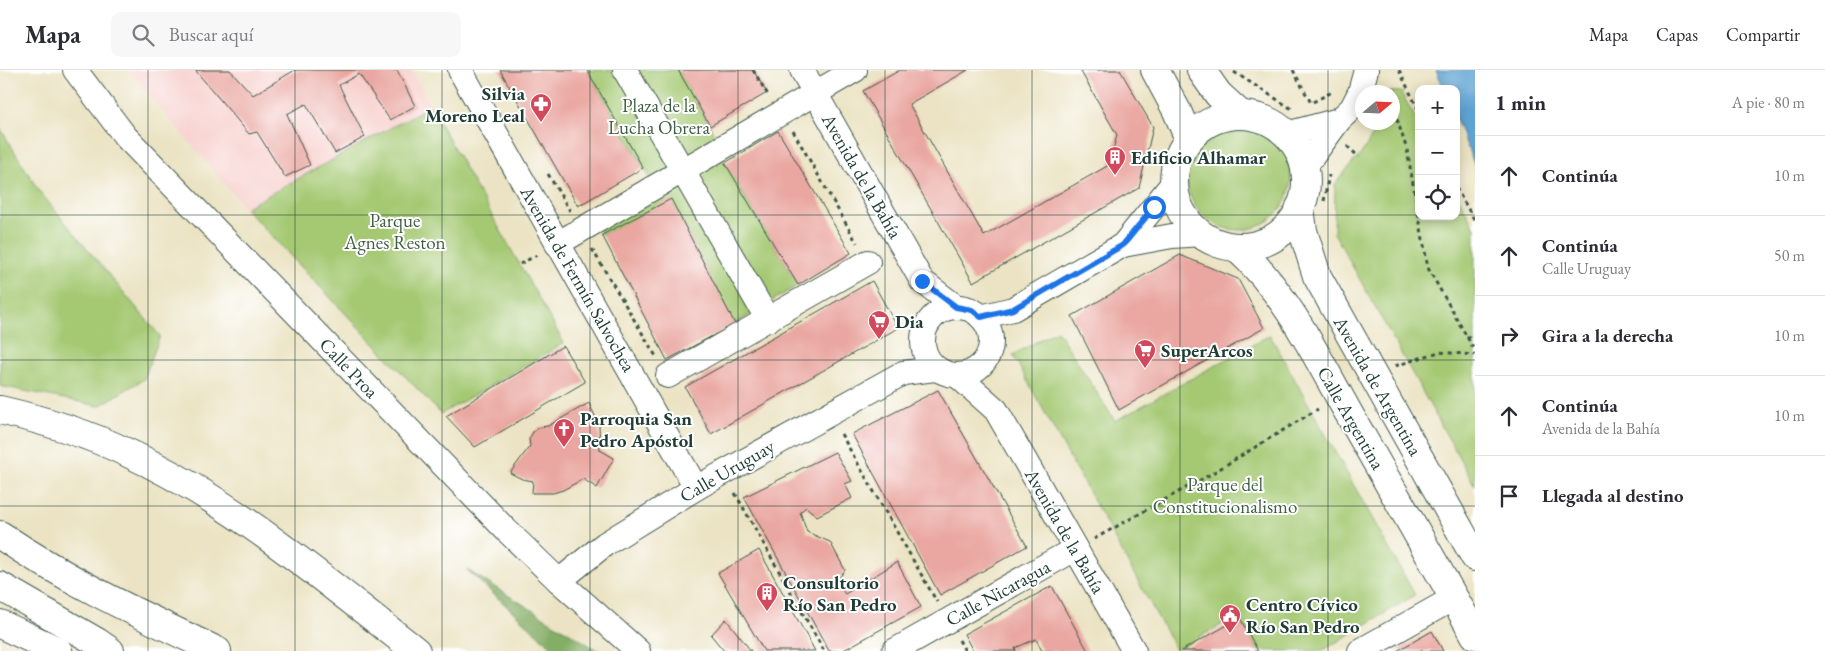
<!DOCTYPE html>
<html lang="es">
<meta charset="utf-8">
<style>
:root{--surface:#fff;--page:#f7f7f7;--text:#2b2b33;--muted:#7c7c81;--line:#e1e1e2}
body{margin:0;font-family:"EB Garamond",serif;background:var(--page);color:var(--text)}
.controls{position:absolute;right:15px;top:15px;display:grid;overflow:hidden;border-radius:10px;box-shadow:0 2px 12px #0003}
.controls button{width:45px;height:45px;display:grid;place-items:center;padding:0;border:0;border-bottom:1px solid var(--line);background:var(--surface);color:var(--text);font:25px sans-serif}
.compass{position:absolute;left:1355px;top:15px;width:45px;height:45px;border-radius:50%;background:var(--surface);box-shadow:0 2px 12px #0003;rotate:71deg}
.stop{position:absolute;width:15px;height:15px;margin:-11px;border:4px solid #1a73e8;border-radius:50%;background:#fff}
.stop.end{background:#1a73e8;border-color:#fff;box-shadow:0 1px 5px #0008}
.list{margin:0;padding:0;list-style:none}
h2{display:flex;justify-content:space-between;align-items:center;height:65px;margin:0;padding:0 20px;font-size:21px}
h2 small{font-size:16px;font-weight:400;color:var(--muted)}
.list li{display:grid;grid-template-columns:32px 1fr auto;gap:15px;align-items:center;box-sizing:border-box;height:80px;padding:0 20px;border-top:1px solid var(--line)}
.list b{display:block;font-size:19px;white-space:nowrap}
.list p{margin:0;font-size:16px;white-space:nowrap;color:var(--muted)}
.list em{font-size:16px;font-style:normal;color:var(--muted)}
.icon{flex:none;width:28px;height:28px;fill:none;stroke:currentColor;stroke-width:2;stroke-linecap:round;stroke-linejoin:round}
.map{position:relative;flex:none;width:1475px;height:581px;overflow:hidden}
header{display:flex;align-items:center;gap:30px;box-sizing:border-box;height:70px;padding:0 25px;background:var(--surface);border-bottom:1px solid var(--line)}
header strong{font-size:24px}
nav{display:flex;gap:28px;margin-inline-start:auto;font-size:18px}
.search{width:350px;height:45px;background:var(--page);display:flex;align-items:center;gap:12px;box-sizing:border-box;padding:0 18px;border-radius:10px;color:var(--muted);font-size:19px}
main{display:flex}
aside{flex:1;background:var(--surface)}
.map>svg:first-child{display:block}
.built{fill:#f7d0cd}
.green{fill:#a5c973;stroke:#628354}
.forest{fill:#84ad65;stroke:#52754c}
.water{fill:#5fa3d4;stroke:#3f7084}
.building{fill:#eaa7a1}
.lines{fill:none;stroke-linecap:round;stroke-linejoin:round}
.street-casing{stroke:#3e5649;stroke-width:26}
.secondary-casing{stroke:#3e5649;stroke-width:30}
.highway-casing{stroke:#3e5649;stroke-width:30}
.path{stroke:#3e5649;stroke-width:3;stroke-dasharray:4 4;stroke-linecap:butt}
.street{stroke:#fff;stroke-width:24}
.secondary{stroke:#fff;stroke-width:28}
.highway{stroke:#fff;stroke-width:28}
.route{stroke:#1a73e8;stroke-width:6}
.grid{fill:none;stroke:#1f3d34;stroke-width:1;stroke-opacity:0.55}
.labels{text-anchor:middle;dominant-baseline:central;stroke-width:4;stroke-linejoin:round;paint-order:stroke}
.poi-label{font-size:19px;font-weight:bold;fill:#1f3d34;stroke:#fff;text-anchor:start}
.park-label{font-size:19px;fill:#406044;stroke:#fff}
.street-label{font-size:19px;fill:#1f3d34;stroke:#fff}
</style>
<header>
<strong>Mapa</strong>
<div class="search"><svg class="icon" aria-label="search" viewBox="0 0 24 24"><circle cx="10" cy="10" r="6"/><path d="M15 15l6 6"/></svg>Buscar aquí</div>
<nav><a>Mapa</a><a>Capas</a><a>Compartir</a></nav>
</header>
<main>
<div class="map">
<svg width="1475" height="581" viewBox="0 0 1475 581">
<rect width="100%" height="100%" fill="#fff"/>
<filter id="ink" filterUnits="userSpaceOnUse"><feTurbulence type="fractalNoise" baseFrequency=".02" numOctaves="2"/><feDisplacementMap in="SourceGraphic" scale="10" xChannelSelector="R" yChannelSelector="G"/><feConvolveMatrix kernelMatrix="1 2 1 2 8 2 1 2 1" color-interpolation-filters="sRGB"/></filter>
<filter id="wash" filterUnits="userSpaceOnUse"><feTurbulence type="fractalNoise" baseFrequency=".0096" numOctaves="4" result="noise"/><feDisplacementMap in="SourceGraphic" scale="20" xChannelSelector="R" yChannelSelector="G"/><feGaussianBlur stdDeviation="1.12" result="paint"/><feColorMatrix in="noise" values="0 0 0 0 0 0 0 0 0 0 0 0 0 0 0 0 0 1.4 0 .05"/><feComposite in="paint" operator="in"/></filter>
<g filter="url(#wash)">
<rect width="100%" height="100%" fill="#ebe3c3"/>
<path class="built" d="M128,0H411L430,36L245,138Z"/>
<g class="green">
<path d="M587,0H678L710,56L725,93L798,215L735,254L671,130L602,165L592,142L650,108Z"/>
<path d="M1379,21L1401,22L1419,55V146H1456V123L1475,158V416L1334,163L1335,114L1354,91L1359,87L1381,53L1392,52V22H1380Z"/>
<path d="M430,36L564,273L441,344L245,138Z"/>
<circle cx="1239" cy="108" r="52"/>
<path d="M0,58L39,121L160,266L144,309L99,336L0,316Z"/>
<path d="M1057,260L1115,351L1270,265L1415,525L1322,581H1258L1240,548L1242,547L1241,544L1176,580L1013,285Z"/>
</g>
<path class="forest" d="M467,500L599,581H556Z"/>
<path class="water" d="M1436,0H1475V96L1456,49V19H1444Z"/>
<g id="blocks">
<g class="building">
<path d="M195,0H230L253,25L295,0H397L415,36L390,50L359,4L339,15L365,67L335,83L306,34L287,44L310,95L285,107L257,62L249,64Z"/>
<path d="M500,0H587L643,98L578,136Z"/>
<path d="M678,0H753L767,23L710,56Z"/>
<path d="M900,0H968L909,34L984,166L1109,95L1117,65L1080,0H1120L1153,57L1139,118L973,212L863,21Z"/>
<path d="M778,61L851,183L798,215L725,93Z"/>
<path d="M671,129L735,254L667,290L602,165Z"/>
<path d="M1180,185L1238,209L1264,258L1119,340L1072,246Z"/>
<path d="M872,211L898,258L711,364L685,317Z"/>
<path d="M563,276L585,312L475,377L446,346Z"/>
<path d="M938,320L1027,476L940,525L852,364Z"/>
<path d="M589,333L599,355L600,380L614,388L597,418L583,409L563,420L553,423H532L533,411L522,409L510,403L530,376L529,369L533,362L540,357L548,356Z"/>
<path d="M835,382L852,411L845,414L852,428L817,446L806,437L800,442L807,462L830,472L845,500L836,512L845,524L897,492L921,537L842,581H829L744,427Z"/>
<path d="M759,480L815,581H764L718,503Z"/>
<path d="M1052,516L1088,581H1042L1036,569L1015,578L1016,581H973L964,564Z"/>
<path d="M1240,548L1258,581H1181Z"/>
<path d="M726,549L751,581H724L711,565Z"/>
<path d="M1432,561L1443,581H1397Z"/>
</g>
</g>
</g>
<g filter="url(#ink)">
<use href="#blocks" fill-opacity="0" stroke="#3e5649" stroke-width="1"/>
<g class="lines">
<g class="street-casing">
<g id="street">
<path d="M75,0L125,66L506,460L559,511L638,581"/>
<path d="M460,0L696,418"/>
<path d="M625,0L768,250"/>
<path d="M802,0L922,211L956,237"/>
<path d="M1286,64L1339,50"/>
<path d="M1304,98L1339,50L1352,38L1360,22L1366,0"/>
<path d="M557,174L855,0"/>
<path d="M1123,175L1174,112"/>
<circle cx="957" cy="271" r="34"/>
<path d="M981,247L1013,239L1123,175L1172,166L1202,164"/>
<path d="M668,306L868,192"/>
<path d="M958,306L996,340L1134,581"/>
<path d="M559,511L605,474L696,418L903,303L935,299"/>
<path d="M894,581L1075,479"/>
<path d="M1360,581L1454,528"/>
</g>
</g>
<g class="secondary-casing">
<g id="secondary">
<path d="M1155,0L1177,41L1189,69"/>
<path d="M1201,0L1218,24L1241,45"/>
<circle cx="1240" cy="111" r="66"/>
<path d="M1300,137L1303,161L1317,206L1475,487"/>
<path d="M1236,177C1285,221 1316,285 1348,342C1390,416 1433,491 1475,565"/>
</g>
</g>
<g class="highway-casing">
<g id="highway">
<path d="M0,340C43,350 86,363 126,382C233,431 324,510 416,581"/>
<path d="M0,465C68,511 143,546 217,581"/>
<path d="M0,516L97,572L110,581"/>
<path d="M0,554L58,581"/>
</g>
</g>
<g class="path">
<path d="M753,0L768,25"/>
<path d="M1293,0L1311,33"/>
<path d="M1399,0L1419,41"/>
<path d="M1234,2L1292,39"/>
<path d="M1313,32L1334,21"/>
<path d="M1392,34L1407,80L1428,198L1475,281"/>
<path d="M793,61L857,173"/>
<path d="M1347,76L1359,87"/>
<path d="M548,104L570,141"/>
<path d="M1456,118L1475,151"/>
<path d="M1324,131L1329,105"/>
<path d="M592,179L657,288"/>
<path d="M520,194L537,185"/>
<path d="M1467,268L1475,264"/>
<path d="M1395,296L1439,282L1475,285"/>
<path d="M841,364L937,532"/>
<path d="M735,423L824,581"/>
<path d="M1094,469L1211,404L1318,339"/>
<path d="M959,570L965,581"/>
</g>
<use href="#street" class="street"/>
<use href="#secondary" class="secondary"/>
<use href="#highway" class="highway"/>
</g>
</g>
<g class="lines" filter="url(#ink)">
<path class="route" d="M922,211L956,237L972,240L981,247L1013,239L1123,175L1154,137"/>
</g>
<path class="grid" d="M148,0V581M295,0V581M442,0V581M590,0V581M738,0V581M885,0V581M1032,0V581M1180,0V581M1328,0V581M0,145H1419M1456,145H1475M0,290H1475M0,436H1475"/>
<defs>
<g id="pharmacy-pin" transform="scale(1.125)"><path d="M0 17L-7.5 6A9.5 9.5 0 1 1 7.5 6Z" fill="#d1495b" stroke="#fff"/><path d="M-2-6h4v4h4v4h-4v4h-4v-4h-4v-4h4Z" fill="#fff"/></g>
<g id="building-pin" transform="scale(1.125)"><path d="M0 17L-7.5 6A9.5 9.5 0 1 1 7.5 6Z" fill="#d1495b" stroke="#fff"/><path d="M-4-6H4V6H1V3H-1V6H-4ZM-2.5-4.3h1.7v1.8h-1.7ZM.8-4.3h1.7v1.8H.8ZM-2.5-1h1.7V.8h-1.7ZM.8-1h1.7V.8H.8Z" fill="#fff"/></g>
<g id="supermarket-pin" transform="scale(1.125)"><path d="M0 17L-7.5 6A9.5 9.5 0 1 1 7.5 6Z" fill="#d1495b" stroke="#fff"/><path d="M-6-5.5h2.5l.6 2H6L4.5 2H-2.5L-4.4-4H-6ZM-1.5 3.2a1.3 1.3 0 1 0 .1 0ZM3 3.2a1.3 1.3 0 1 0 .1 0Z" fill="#fff"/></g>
<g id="church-pin" transform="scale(1.125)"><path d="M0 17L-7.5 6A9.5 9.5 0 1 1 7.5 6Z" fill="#d1495b" stroke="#fff"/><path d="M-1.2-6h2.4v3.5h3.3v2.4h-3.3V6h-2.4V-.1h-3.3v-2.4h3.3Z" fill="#fff"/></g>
<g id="civic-pin" transform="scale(1.125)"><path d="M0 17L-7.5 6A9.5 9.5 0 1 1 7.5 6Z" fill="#d1495b" stroke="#fff"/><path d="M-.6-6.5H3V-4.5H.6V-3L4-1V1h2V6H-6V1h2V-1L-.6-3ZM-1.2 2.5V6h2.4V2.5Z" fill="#fff"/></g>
</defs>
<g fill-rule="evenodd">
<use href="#pharmacy-pin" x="541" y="34"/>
<use href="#building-pin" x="1115" y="87"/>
<use href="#supermarket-pin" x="879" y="251"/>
<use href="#supermarket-pin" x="1145" y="280"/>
<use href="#church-pin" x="564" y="359"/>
<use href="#building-pin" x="767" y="523"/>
<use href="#civic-pin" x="1230" y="545"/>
</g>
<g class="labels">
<g class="poi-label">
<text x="525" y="23" text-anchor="end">Silvia<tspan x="525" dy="22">Moreno Leal</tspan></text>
<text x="1131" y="87">Edificio Alhamar</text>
<text x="895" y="251">Dia</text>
<text x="1161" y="280">SuperArcos</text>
<text x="580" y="348">Parroquia San<tspan x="580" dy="22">Pedro Apóstol</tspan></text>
<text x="783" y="512">Consultorio<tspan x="783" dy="22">Río San Pedro</tspan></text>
<text x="1246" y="534">Centro Cívico<tspan x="1246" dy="22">Río San Pedro</tspan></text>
</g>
<g class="park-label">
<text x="659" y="35">Plaza de la<tspan x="659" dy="22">Lucha Obrera</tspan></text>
<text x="395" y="150">Parque<tspan x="395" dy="22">Agnes Reston</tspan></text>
<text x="1225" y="414">Parque del<tspan x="1225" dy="22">Constitucionalismo</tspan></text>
</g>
<g class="street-label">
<text transform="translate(862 106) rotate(60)">Avenida de la Bahía</text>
<text transform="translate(578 209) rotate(60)">Avenida de Fermín Salvochea</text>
<text transform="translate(349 298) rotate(46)">Calle Proa</text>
<text transform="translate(1378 316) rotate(60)">Avenida de Argentina</text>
<text transform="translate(1351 348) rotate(60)">Calle Argentina</text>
<text transform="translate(727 401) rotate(-30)">Calle Uruguay</text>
<text transform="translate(1065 461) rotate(60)">Avenida de la Bahía</text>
<text transform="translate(998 523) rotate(-29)">Calle Nicaragua</text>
</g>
</g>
</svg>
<div class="controls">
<button>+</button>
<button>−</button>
<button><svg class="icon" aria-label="locate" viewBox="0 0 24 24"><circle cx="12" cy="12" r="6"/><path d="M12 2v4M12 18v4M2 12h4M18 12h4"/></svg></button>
</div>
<svg class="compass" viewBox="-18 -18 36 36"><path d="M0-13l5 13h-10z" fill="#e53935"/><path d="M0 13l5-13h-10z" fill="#7c7c81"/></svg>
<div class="stop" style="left:1154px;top:137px"></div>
<div class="stop end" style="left:922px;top:211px"></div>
</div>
<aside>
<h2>1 min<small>A pie · 80 m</small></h2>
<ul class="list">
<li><svg class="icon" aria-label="ahead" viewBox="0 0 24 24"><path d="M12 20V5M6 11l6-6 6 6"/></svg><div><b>Continúa</b></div><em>10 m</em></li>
<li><svg class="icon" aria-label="ahead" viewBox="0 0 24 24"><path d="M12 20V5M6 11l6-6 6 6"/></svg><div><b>Continúa</b><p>Calle Uruguay</p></div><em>50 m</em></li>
<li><svg class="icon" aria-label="right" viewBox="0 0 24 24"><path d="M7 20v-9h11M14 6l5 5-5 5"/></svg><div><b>Gira a la derecha</b></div><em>10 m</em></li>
<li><svg class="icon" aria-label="ahead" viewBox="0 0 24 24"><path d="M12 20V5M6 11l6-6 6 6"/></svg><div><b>Continúa</b><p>Avenida de la Bahía</p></div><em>10 m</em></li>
<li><svg class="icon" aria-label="arrive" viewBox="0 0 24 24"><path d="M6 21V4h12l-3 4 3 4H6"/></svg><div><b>Llegada al destino</b></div></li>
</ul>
</aside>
</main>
